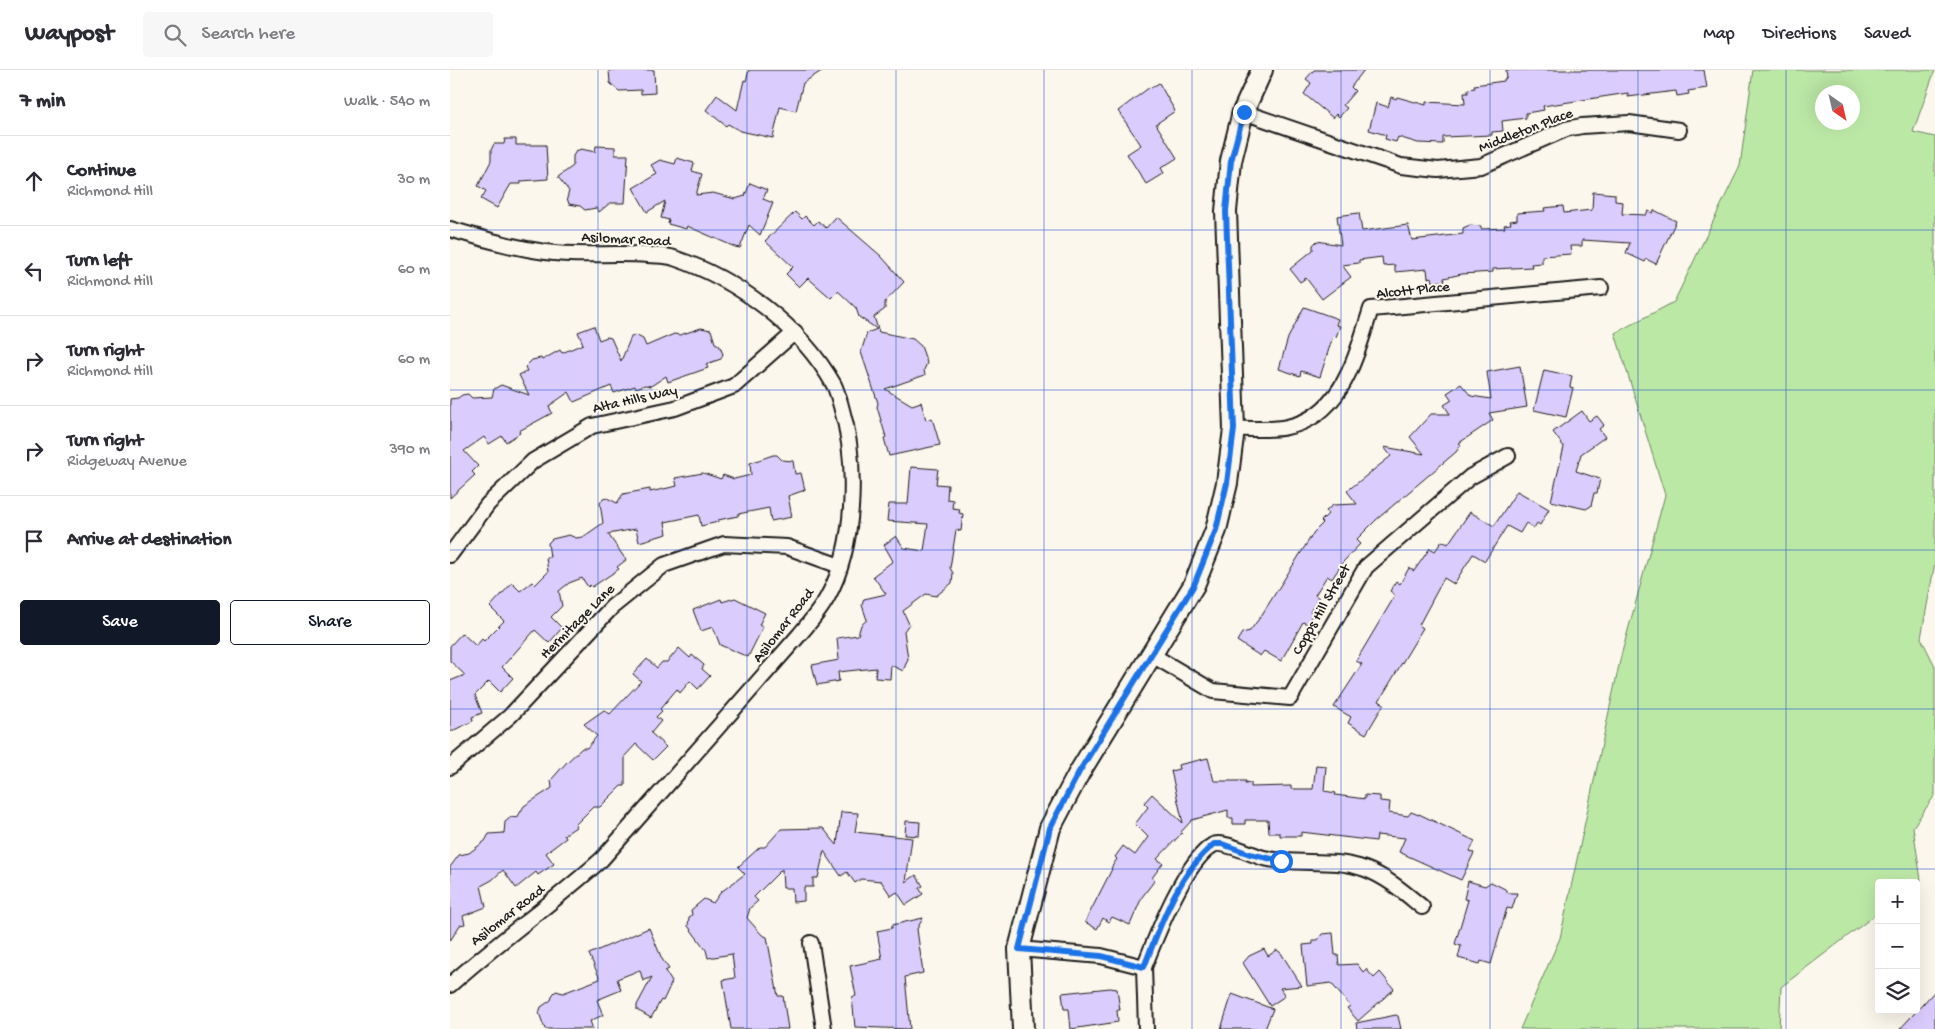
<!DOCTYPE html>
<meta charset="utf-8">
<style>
:root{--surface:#fff;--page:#f7f7f7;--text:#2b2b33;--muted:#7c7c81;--line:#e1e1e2;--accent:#111827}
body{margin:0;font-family:"Gochi Hand",sans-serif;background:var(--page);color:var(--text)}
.controls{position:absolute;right:15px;bottom:15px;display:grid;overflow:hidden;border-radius:5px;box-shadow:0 5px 20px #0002}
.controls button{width:45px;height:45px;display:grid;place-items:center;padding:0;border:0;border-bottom:1px solid var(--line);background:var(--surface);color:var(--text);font:25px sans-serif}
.compass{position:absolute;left:1365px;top:15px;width:45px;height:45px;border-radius:50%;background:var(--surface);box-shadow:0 5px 20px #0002;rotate:146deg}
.stop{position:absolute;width:15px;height:15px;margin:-11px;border:4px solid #1a73e8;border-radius:50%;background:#fff}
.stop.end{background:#1a73e8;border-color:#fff;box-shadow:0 1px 5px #0008}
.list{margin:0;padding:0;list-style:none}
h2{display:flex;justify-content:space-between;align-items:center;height:65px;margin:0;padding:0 20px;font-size:21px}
h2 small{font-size:16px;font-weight:400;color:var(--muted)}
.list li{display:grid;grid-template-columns:32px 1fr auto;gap:15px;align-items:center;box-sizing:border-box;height:90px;padding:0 20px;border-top:1px solid var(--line)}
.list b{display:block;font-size:19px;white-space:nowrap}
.list p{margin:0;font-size:16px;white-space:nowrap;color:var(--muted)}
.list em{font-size:16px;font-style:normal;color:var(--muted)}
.actions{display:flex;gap:10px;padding:15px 20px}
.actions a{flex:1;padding:11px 0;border:1px solid var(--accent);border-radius:5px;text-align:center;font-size:18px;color:var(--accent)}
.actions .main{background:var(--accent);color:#fff}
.icon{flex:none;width:28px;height:28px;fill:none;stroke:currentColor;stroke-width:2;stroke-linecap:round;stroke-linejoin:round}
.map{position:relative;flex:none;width:1485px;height:959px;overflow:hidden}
header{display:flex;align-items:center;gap:30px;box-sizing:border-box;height:70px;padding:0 25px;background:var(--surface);border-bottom:1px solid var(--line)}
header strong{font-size:24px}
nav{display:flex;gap:28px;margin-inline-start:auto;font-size:18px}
.search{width:350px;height:45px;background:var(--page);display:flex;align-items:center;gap:12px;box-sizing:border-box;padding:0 18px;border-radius:5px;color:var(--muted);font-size:19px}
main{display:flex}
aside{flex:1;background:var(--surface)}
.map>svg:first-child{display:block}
.green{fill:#bce8a6;stroke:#6c8261;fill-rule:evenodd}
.building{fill:#dbccfe;stroke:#1c1c1c}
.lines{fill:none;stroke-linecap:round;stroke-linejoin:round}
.street-casing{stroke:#1c1c1c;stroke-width:18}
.secondary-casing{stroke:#1c1c1c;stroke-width:24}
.street{stroke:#fbf7ec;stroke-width:14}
.secondary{stroke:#fbf7ec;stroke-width:20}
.route{stroke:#1a73e8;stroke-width:6}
.grid{fill:none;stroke:#1d4ed8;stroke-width:1;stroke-opacity:0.55}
.labels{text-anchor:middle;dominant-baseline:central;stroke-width:4;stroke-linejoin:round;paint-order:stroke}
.street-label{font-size:15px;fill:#1c1c1c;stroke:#fbf7ec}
</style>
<header>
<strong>Waypost</strong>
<div class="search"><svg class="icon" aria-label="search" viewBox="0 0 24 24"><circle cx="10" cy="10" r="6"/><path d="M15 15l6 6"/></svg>Search here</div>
<nav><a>Map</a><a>Directions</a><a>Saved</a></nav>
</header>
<main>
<aside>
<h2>7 min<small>Walk · 540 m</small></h2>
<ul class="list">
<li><svg class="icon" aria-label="ahead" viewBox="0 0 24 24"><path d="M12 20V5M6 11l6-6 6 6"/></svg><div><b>Continue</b><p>Richmond Hill</p></div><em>30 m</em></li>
<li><svg class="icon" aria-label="left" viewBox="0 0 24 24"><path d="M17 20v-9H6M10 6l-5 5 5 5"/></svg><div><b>Turn left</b><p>Richmond Hill</p></div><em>60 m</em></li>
<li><svg class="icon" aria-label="right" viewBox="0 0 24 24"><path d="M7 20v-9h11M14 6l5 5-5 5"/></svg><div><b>Turn right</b><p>Richmond Hill</p></div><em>60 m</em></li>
<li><svg class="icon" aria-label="right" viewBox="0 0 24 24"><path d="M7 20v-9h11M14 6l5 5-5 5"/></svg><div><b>Turn right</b><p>Ridgeway Avenue</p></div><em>390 m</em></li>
<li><svg class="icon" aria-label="arrive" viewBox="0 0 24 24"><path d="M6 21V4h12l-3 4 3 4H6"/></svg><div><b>Arrive at destination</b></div></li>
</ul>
<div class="actions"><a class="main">Save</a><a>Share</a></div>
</aside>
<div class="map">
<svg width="1485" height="959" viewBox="0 0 1485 959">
<rect width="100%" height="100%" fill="#fbf7ec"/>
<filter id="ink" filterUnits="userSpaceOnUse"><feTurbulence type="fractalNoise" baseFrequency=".02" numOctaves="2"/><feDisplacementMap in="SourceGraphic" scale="10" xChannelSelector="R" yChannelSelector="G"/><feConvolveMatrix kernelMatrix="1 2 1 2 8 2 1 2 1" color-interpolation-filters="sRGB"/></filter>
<g filter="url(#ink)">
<path class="green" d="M1303,0H1485L1463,62L1485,67V492L1471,568L1485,596V725L1463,757L1471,810L1466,814L1429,813V842L1331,917L1329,959H1070L1110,868L1171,586L1215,425L1165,263L1224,232L1290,96ZM1372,22H1402V52H1372Z"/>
<g class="building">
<path d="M159,0H204L205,23L191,24V20L169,21L160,13Z"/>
<path d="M299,0H373L353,13L346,41L330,37L323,68L290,61L278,54L276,56L256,40L267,25L287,40L294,10L296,11Z"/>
<path d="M864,0H914L901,17L905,21L893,35L897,38L889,47L886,44L883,48L854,24L861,13L856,9Z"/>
<path d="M1056,0H1254L1257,18L1238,21L1239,24L1227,26L1226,21L1178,27V23L1093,36L1094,40L1076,43V48L1052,51L1053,61L1042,62V65L993,67V74L968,73L948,67L946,72L935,69L936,65L919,60L926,33L938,37L941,27L946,29L947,27L976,35V32L1015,34L1014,23H1018V19L1025,18L1024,15L1054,11V9L1057,8Z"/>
<path d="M709,13L725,41L706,54L727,88L711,98L714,103L696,114L677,84L691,75L668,41L700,17L701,18Z"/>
<path d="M55,69H66V75H96L98,109L71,111V114H61L47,138L31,129L36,121L28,116L41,91V80L44,74H54Z"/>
<path d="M146,76L165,77V85H178L175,133H160L149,142L146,138L135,140L130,136L119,134L117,128L119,121L108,107L123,96V86L126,81L131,79L145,82Z"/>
<path d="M227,88L244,93L242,101L252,104L246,125L263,123L285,129L295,126L300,113L317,120L313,129L323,133L310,165L299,155L290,178L285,177L237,156L236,159L218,154L219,150L211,148L215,131L197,142L183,118L207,104L201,95L210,90L225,94Z"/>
<path d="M1143,122L1165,124V131L1173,132L1172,144L1196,145L1198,141L1203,143L1204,140L1226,151L1206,194L1196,189L1195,192L1176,183L1180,173L1132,170V176H1120L1121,184L1092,186V193L1081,194L1082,197L1043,199V202L1012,204L994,208L995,211L983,212L982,207L978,208L977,199L945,202V195L933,196L932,187L909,190V193L892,195L901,207L872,229L856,208L850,212L840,199L863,180V175L867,171L891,175L887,146L909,143L912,161L958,155L962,170L1013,164V158L1020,155L1031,156V159L1055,158L1054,155L1061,154L1060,151L1067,150V143L1095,141L1094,138L1113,136L1114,143L1142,140Z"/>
<path d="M345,142L352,149L355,146L364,155L368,151L376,158L386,147L431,186L454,212L435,232V239L424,247L429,262L463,269L471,276L477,293L474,300L475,305L435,319L462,335L471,332L476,350L482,348L490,375L439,386L434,368L436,367L427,337L428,333L411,282L417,263L427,259L409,247L406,238L388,221L381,228L358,208L349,217L336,204L343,197L315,171Z"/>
<path d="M854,237L888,249L886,255L890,256L886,267L883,266L870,307L851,301L850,306L829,299L838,268Z"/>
<path d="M144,256L149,270L157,267L161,268L171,291L181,267L185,265L193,269L196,276L224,264L230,265L251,258L261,260L265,273L269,275L273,284L271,289L256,294L258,298L218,312L216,306L201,316L195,315L186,318L185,316L164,323L161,316L124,332L119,322L99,336L102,343L69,361L70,363L56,372L52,366L39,374L34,367L14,381L28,396L22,402L25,405L0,428V329L8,328L12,325L18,324L22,328L42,327L44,319L51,315L79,325L69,305L77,301L75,297L82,290L91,288L92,290L110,280L112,283L133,274L128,262Z"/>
<path d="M1070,296L1077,337L1039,343L1043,350L1009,373L1011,375L1006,382L926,450L906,470L910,474L893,492L882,509L877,506L865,525L869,528L860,542L863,544L857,554L853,552L831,591L814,581L810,586L787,571L792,563L800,561L811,546L864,462L873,453L871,451L878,444L876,441L883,435L907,434L897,421L941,386L934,377L974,384L960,367L981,344H1000L994,335L1002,330L997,323L1011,314L1021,326L1041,329L1037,302Z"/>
<path d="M1094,300L1122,306L1120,317L1123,318L1116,347L1084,340Z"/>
<path d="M1132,341L1139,351L1147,346L1154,355L1149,359L1155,367L1131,384L1126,401L1150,409L1147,423H1144L1141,436L1136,439L1101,431L1114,377L1103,362Z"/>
<path d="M323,385H327L332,390L343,391L345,404L351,403L355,420L338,426L342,447L321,451L319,438L288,444V446L268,450V452L251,456L249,445L215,452L217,464L189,472L186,459L158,464L176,490L167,497L169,499L142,517L140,515L138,517L132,508L119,513L109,521L112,536L101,547L112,558L99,573L85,560L52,597L63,608L50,622L39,611L25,625L32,643L22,647L23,651L0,662V611L15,605L0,591V576L12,563L26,576L32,569L34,571L54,551L40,537L62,513L70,521L82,512L85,515L98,502L96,487H100L98,473L102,469L119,465L126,468L133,467L153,453L150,433L153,429L157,428L167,433L173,424L200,419V422L227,416L225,408L253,403L271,409L273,405L284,409L301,405L300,393Z"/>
<path d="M461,397L488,399L486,414L498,415L497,429L503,430L502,438L510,439L509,443L513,444L511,461L506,460L500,498L503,503L502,513L486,526L476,524L453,541L459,554L454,561L458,589L453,601L441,595L440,609L425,608L426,598L388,602L389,611L367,615L362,595L389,590L387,568L408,565L411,555L417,550L412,535L414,529L436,524L423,506L443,491L434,475L446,466L454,478L474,481L478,454L437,451L439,434H458Z"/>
<path d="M1067,421L1099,439L1090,455L1087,453L1084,458L1076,453L1070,463L1057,456L1035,491L1023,484L1004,514L994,508L969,555L973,558L929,631L934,634L916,664L898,653L901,647L884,637L912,594L906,591L943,529L944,524L940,521L946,511L950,514L959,498L964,501L980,478L985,481L992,471L998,474L1020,442L1044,456Z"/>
<path d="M285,528L315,543L309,555L313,557L298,587L270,575L263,557L251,561L243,540L271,529L272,532Z"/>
<path d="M229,578L240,588L242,585L254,595L252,599L260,606L248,619L240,611L230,623L227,619L210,639L212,641L206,647L211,651L201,663L216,677L203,690L186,674L175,686V716H171L150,737H143L125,755L126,757L114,765L116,768L96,783L104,794L88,805L86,802L66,818L53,800L42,810L31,816L36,837L13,846L15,854L10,855L0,871V797L9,785L19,783L35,771L39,764L54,763L55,752L61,747L67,748L74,736L102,718L101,710L116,693L132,678H137L147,666L134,654L154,640L160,644L191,611L183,604L197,589L207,598L212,592H217Z"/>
<path d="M758,688L764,711H796L795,714L801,713V717L841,716V719H863L866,695L876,696L874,721L886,723L885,725L915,729V725L930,726V731L940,732L939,743L958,746L961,742L969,745V744L1025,771L1020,781L1024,783L1011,810L949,782L955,768L927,765L926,771L851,762V766H830V763H819L818,750H795V754H783V748H778V740L742,750L731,762L732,763L707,789L713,793L702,808L705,810L692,827L680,855L662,847L659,852L653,848L647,859L635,852L662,799L661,798L667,789L665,787L673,776L685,785L698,767L685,754L698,737L694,733L702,724L733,753L721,701L729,699L728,695Z"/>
<path d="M391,742L408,743L405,762L462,768L456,812L466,805L473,816L469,818L473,824L456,835L447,822L441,826L431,811L411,809L405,813L397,802L391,806L374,781L368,808H363V817H354V831L343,832L342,818H333L332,799L304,827L308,831L300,838L297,848L312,865L317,867L328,926H333L338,959H281L273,910L285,908L282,884L258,888L256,880L238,856L239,847L242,845L241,840L254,829L263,833L271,822L295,804L288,797L310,777H315L331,759L373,758L387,775Z"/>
<path d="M456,751L470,752L469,766L455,765Z"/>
<path d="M1018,811L1035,816L1041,812L1055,819L1058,823H1067L1062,839L1057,838L1041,894L1031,891L1030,894L1008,888L1011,876L1005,874L1018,830L1014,829Z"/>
<path d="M473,848L467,859L473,903L455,907L460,959L405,957L402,927L406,926L400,896L432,889L427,861L442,858V855Z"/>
<path d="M199,858L212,889L219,899L215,901L222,912L213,931L211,930L201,948L187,940V935L202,907L193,911L190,900L167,909L171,920L147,930L153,945L140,951L143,959H95L89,943L91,937L101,930L103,924L106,921L113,923L150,909L139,884Z"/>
<path d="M883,863L885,885H888L889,895L907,894L913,902L916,899L924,908L930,902L944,919L908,951L897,938L900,936L881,913L857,916L853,875L863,874V870H868L872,864Z"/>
<path d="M814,879L818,886L827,880L831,883L852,916L830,918L835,926L820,936L793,893L799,886Z"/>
<path d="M660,918L667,919L670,940H667L668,952L621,959L619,939H614L612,923Z"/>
<path d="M1485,921V959H1450Z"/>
<path d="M782,924L823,939L815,959H771Z"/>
<path d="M946,945L948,946L951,959H907L906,953Z"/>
</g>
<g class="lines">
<g class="street-casing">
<g id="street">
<path d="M793,42L951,96L988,100L1031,96L1116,59L1132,56L1179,53L1229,60"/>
<path d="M0,159C31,168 63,178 96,182C129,187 164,182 198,185C206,186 216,185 224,188C287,209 351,256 384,315C387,321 389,329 391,336C408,393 406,476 377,528C370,541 359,553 350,564L152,789C103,833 49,871 0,915"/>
<path d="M784,359C801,358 820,361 837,357C893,346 906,285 921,239L1151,218"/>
<path d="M0,485L38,434L83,391L142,356L225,338L284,316L345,262"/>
<path d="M702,585L763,621L840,628L916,497L1020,407L1058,386"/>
<path d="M0,697L60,646L162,537L214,495L274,474L337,477L390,496"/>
<path d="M361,873L374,959"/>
<path d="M569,879L651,886L694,897C706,867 735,791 763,775C773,770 802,785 814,788C847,796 882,787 915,799C937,807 955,823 972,837"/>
<path d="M694,897L696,959"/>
</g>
</g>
<g class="secondary-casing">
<path id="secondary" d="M573,959L569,879L600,758L629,703L744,515L766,460L777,413L784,359L776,141L781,91L793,42L812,0"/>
</g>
<use href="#street" class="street"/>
<use href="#secondary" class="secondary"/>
</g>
</g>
<g class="lines" filter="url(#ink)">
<path class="route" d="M794,42L781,91L776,141L784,359L777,413L766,460L744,515L629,702L600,758L569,879L651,886L694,897C711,854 727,805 764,774H772L800,784L831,791"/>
</g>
<path class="grid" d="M148,0V959M297,0V959M446,0V959M594,0V959M742,0V959M891,0V959M1040,0V959M1188,0V959M1336,0V959M0,160H1485M0,320H1485M0,480H1485M0,639H1485M0,799H1485"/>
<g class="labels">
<g class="street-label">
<text transform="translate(1076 61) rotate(-21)">Middleton Place</text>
<text transform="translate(176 170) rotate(3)">Asilomar Road</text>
<text transform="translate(963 221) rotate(-6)">Alcott Place</text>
<text transform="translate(185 330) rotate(-13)">Alta Hills Way</text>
<text transform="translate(872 540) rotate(-60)">Copps Hill Street</text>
<text transform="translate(128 552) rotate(-45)">Hermitage Lane</text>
<text transform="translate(334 556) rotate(-52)">Asilomar Road</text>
<text transform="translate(58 846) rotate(-38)">Asilomar Road</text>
</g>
</g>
</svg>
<div class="controls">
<button>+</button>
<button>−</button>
<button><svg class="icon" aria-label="layers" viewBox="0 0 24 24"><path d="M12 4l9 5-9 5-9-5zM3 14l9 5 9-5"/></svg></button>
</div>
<svg class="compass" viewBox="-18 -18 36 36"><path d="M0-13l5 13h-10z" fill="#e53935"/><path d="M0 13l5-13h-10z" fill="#7c7c81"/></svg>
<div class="stop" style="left:831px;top:791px"></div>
<div class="stop end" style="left:794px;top:42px"></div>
</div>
</main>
